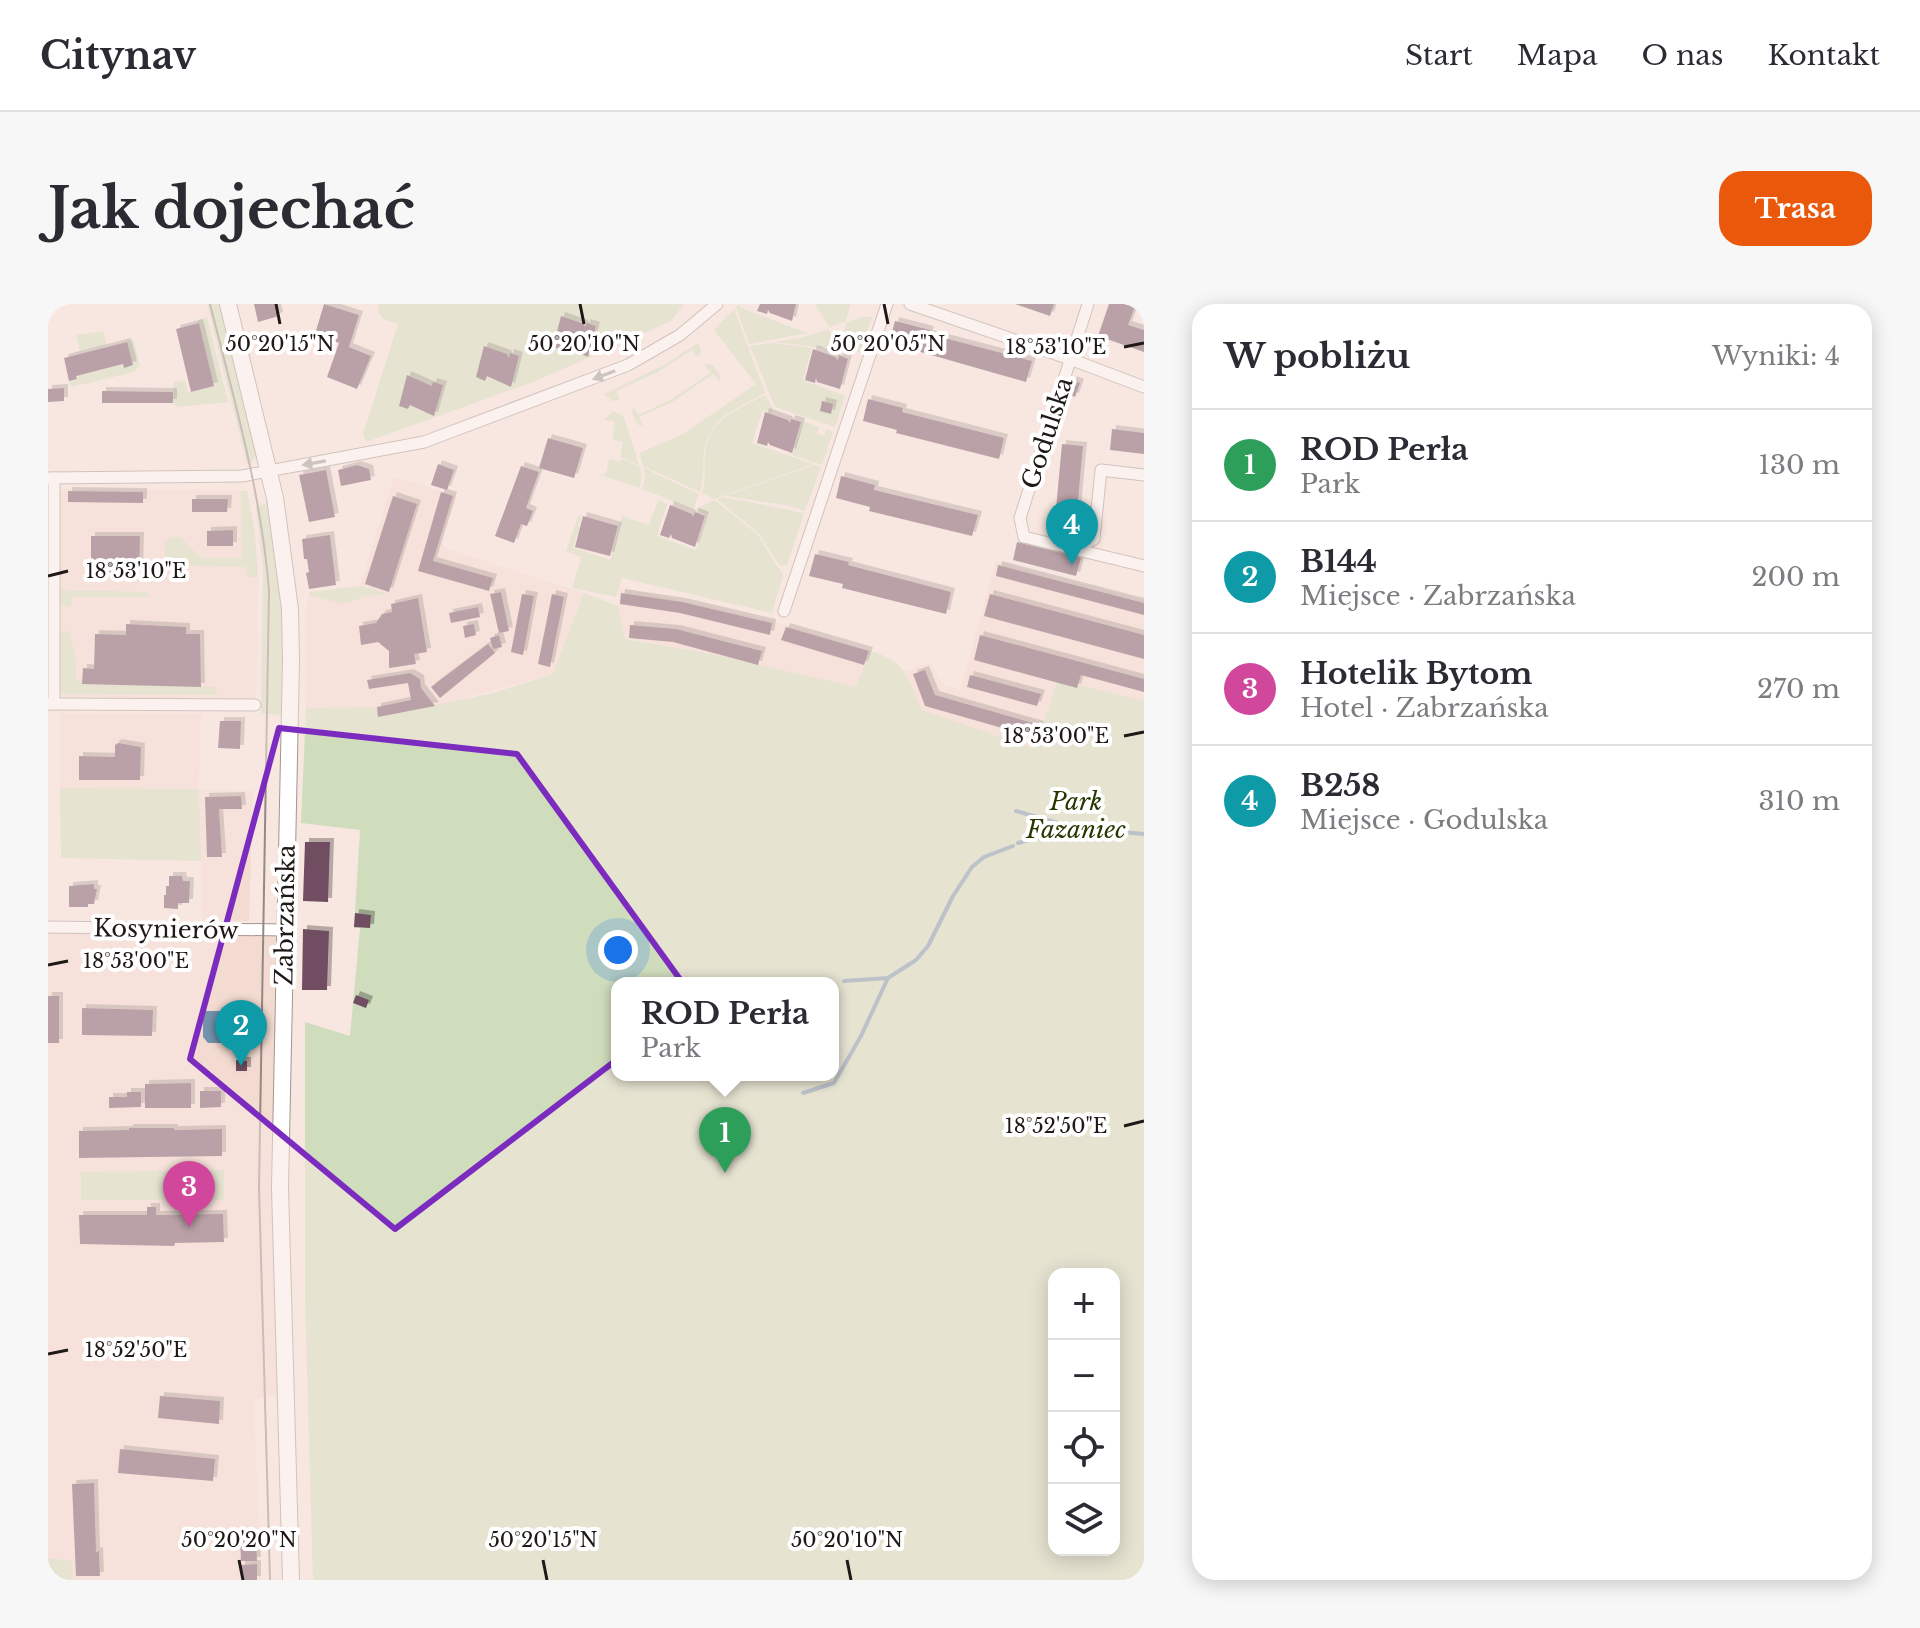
<!DOCTYPE html>
<html lang="pl">
<meta charset="utf-8">
<style>
:root{--surface:#fff;--page:#f7f7f7;--text:#2b2b33;--muted:#7c7c81;--line:#e1e1e2;--accent:#ea580c}
body{margin:0;font-family:"Libre Baskerville",serif;background:var(--page);color:var(--text)}
.controls{position:absolute;right:24px;bottom:24px;display:grid;overflow:hidden;border-radius:16px;box-shadow:0 4px 20px #0003}
.controls button{width:72px;height:72px;display:grid;place-items:center;padding:0;border:0;border-bottom:2px solid var(--line);background:var(--surface);color:var(--text);font:40px sans-serif}
.you{position:absolute;left:570px;top:646px;width:28px;height:28px;margin:-20px;border:6px solid #fff;border-radius:50%;background:#1a73e8;box-shadow:0 0 0 12px #1a73e833}
.badge{display:grid;place-items:center;width:52px;height:52px;border-radius:50%;background:var(--accent);color:#fff;font-size:26px;font-weight:700}
.pin{position:absolute;translate:-50% -66px;filter:drop-shadow(0 2px 4px #0008)}
.pin::after{content:'';position:absolute;top:42px;width:28px;height:24px;background:inherit;clip-path:polygon(0 0,100% 0,50% 100%)}
.popup{position:absolute;left:563px;top:673px;width:228px;height:104px;box-sizing:border-box;display:grid;place-content:center;border-radius:16px;background:var(--surface);filter:drop-shadow(0 2px 6px #0005);font-size:26px;white-space:nowrap;color:var(--muted)}
.popup b{font-size:30px;color:var(--text)}
.popup::after{content:'';position:absolute;left:50%;top:100%;margin-left:-16px;border:16px solid transparent;border-top-color:var(--surface)}
.list{margin:0;padding:0;list-style:none}
h2{display:flex;justify-content:space-between;align-items:center;height:104px;margin:0;padding:0 32px;font-size:34px}
h2 small{font-size:26px;font-weight:400;color:var(--muted)}
.list li{display:grid;grid-template-columns:52px 1fr auto;gap:24px;align-items:center;box-sizing:border-box;height:112px;padding:0 32px;border-top:2px solid var(--line)}
.list b{display:block;font-size:30px;white-space:nowrap}
.list p{margin:0;font-size:26px;white-space:nowrap;color:var(--muted)}
.list em{font-size:26px;font-style:normal;color:var(--muted)}
.icon{flex:none;width:44px;height:44px;fill:none;stroke:currentColor;stroke-width:2;stroke-linecap:round;stroke-linejoin:round}
.map{position:relative;flex:none;width:1096px;height:1276px;overflow:hidden;border-radius:24px}
header{display:flex;align-items:center;gap:48px;box-sizing:border-box;height:112px;padding:0 40px;background:var(--surface);border-bottom:2px solid var(--line)}
header strong{font-size:38px}
nav{display:flex;gap:44px;margin-inline-start:auto;font-size:28px}
.intro{display:flex;align-items:center;justify-content:space-between;box-sizing:border-box;height:192px;padding:0 48px}
h1{margin:0;font-size:56px}
.button{padding:20px 36px;border-radius:24px;background:var(--accent);color:#fff;font-size:28px;font-weight:700}
main{display:flex;gap:48px;padding:0 48px}
aside{flex:1;background:var(--surface);border-radius:24px;box-shadow:0 4px 20px #0003}
.map>svg:first-child{display:block}
.built{fill:#f3dbd1}
.green{fill:#d0ddbd;fill-rule:evenodd}
.water{fill:#7493ad}
.lines{fill:none;stroke-linecap:round;stroke-linejoin:round}
.stream{stroke:#7493ad;stroke-width:4}
.building{fill:#6f4e61;filter:url(#shadow)}
.street-casing{stroke:#a4958f;stroke-width:13}
.secondary-casing{stroke:#a4958f;stroke-width:18}
.street{stroke:#fff;stroke-width:11}
.secondary{stroke:#fff;stroke-width:16}
.tram{stroke:#948884;stroke-width:2}
.oneway{fill:#9a9796}
.marked{fill:none;stroke:#7b2cbf;stroke-width:6;stroke-linejoin:round}
.ticks{fill:none;stroke:#1e1816;stroke-width:3}
.labels{text-anchor:middle;dominant-baseline:central;stroke-width:8;stroke-linejoin:round;paint-order:stroke}
.street-label{font-size:24px;fill:#1e1816;stroke:#fff}
.park-label{font-size:24px;font-style:italic;fill:#263700;stroke:#fff}
.ticks-label{font-size:20px;text-anchor:middle;fill:#1e1816;stroke:#fff;stroke-width:8;stroke-linejoin:round;paint-order:stroke}
</style>
<header>
<strong>Citynav</strong>
<nav><a>Start</a><a>Mapa</a><a>O nas</a><a>Kontakt</a></nav>
</header>
<div class="intro"><h1>Jak dojechać</h1><a class="button">Trasa</a></div>
<main>
<div class="map">
<svg width="1096" height="1276" viewBox="0 0 1096 1276">
<defs>
<filter id="shadow"><feDropShadow dx="4" dy="-4" stdDeviation="0" flood-color="#0004"/></filter>
</defs>
<rect width="100%" height="100%" fill="#f8e7e1"/>
<g class="built">
<path d="M346,173L409,192L394,237L397,244L536,289L509,363L505,370L388,402L330,413L258,415V306L261,288L312,282Z"/>
<path d="M15,185L199,187L207,230L210,273L208,395H17L13,392L10,214L11,191Z"/>
<path d="M948,257L1096,296V397L1010,376L988,446L874,406L857,367L882,358L895,380L912,386Z"/>
<path d="M571,283L725,317L823,347L809,384L663,350L577,334L570,302Z"/>
<path d="M12,409H153L151,485L205,486L201,617L154,616L151,485L12,484Z"/>
<path d="M0,623L237,626V1087L206,1096L213,1276H25L24,1257L0,1254Z"/>
</g>
<g class="green">
<path d="M159,0H173L210,149L204,158L199,160Z"/>
<path d="M331,0H636L623,17L488,77L318,138L315,130L350,20L335,15L330,7Z"/>
<path d="M767,0H802L798,17L781,23Z"/>
<path d="M690,1L698,6L760,29L701,40L688,3Z"/>
<path d="M686,5L717,89C691,104 663,112 657,143C653,158 658,171 652,188L595,162L592,149L635,130L708,80L666,26Z"/>
<path d="M159,13L180,98L129,103L125,99L126,78L137,76L140,89L166,82L150,16Z"/>
<path d="M814,13H824L812,49L792,43L799,18Z"/>
<path d="M780,25L790,42L773,44L727,38L753,34Z"/>
<path d="M55,27L59,41L32,47L28,31Z"/>
<path d="M86,37L92,62L86,68L23,83L21,77L29,75L28,72L75,60L76,63L85,61L79,38Z"/>
<path d="M650,39L653,46L651,52L649,53L644,46L608,69L568,87L572,96L564,97L556,90L616,61Z"/>
<path d="M724,39L764,44L755,76L797,92L787,123L727,103L702,42Z"/>
<path d="M659,60L664,61L673,72L672,77L665,70L626,97L591,113L595,122L590,121L584,108L585,103L591,111L624,95L662,69L657,61Z"/>
<path d="M717,91L725,104L723,109L715,106L704,139L766,160L666,195L654,189C659,174 655,159 658,144C662,114 693,104 717,91Z"/>
<path d="M565,107L576,113L591,161L572,153L575,138L565,136L566,117L556,116Z"/>
<path d="M755,117L771,123L769,130L776,132L778,125L785,128L774,161L744,151Z"/>
<path d="M561,155L571,158L575,155L592,163L594,174L591,184L550,170H558Z"/>
<path d="M767,161L773,163L757,207L738,201L677,192Z"/>
<path d="M596,164L651,190L645,205L594,185L597,175Z"/>
<path d="M193,187H199L207,230L210,273H199L198,263L117,261V239L123,234L132,233L153,254H194Z"/>
<path d="M675,193L756,209L739,261L732,262L711,230L669,195Z"/>
<path d="M610,196L619,200L609,232L648,246L660,211L648,206L649,204L667,196L710,231L735,271L724,309L574,274L568,293L524,284L533,253L518,247L531,210L534,211L530,222L532,223L525,243L562,256L574,212L601,221Z"/>
<path d="M219,199L235,319L233,411L213,409L215,263L208,205V202Z"/>
<path d="M312,282L341,290L318,292L295,300L261,291V288Z"/>
<path d="M10,286L99,288L101,293H24L23,303L15,301L11,296Z"/>
<path d="M536,289L570,302L577,335L663,350L808,383L823,347C860,359 859,373 874,406L987,445L1010,376L1096,397V1276H265L257,998V718L302,732L312,624H306L312,526L253,519L258,404L329,403L331,413L445,389L505,370ZM569,679H785V771H569ZM1006,970H1066V1246H1006Z"/>
<path d="M18,326L22,330L28,357V376H34L35,380L167,383L169,387L167,391L12,390L11,331Z"/>
<path d="M12,484L151,485L153,557L13,554Z"/>
<path d="M176,866V896H33V868Z"/>
<path d="M0,1254L24,1257L25,1276H0Z"/>
</g>
<path class="water" d="M155,707H190L189,739H160L155,733Z"/>
<g class="lines">
<g class="stream">
<path d="M968,507L1027,524L1096,530"/>
<path d="M970,539L1025,524"/>
<path d="M796,677L840,674L868,656L880,642L905,592L924,563L936,553L965,542"/>
<path d="M755,789L786,779L813,732L839,676"/>
</g>
</g>
<g class="building">
<path d="M206,0H228L231,12L210,18Z"/>
<path d="M276,0L311,11L301,43L323,52L309,85L279,73L291,39L267,30Z"/>
<path d="M712,0H748L744,17L722,9L720,6L719,10L709,7Z"/>
<path d="M967,0H1006L1002,12Z"/>
<path d="M1061,0H1096V9L1086,5L1080,21L1096,26V48L1050,32Z"/>
<path d="M513,12L536,20L537,23L539,19L548,22L540,53L516,42L514,46L505,43Z"/>
<path d="M847,17L882,26L881,30L984,57L978,78L841,39Z"/>
<path d="M151,19L166,82L143,88L128,25Z"/>
<path d="M79,38L85,61L76,64L75,60L28,72L29,75L21,77L16,54Z"/>
<path d="M436,42L459,50L461,54L462,49L471,52L463,83L439,72L437,77L428,73Z"/>
<path d="M765,45L787,53L790,56L791,51L800,55L792,85L769,78L768,74L767,79L757,76Z"/>
<path d="M359,71L384,82L385,78L395,81L386,112L362,101L360,105L351,102Z"/>
<path d="M1025,76L1032,79L1027,93L1019,90Z"/>
<path d="M16,84V97L0,98V85Z"/>
<path d="M54,87L125,88V99H54Z"/>
<path d="M820,95L855,104L854,108L956,134L951,155L848,129L849,126L815,117Z"/>
<path d="M774,97L785,100L783,110L772,107Z"/>
<path d="M717,108L740,116L742,119L743,115L753,118L744,149L722,141L720,138L719,142L709,139Z"/>
<path d="M1064,125L1096,129V150L1062,146Z"/>
<path d="M500,134L535,144L526,174L491,164Z"/>
<path d="M1014,140L1035,142L1028,218L1007,216Z"/>
<path d="M390,160L406,166L399,186L383,181Z"/>
<path d="M309,161L321,165L323,176L293,182L290,166Z"/>
<path d="M473,162L491,168L478,204L485,207L479,222L473,220L466,239L447,232Z"/>
<path d="M278,166L287,213L261,218L251,171Z"/>
<path d="M793,172L827,181L826,186L930,211L924,232L821,207L822,203L788,194Z"/>
<path d="M20,187L95,188V199L20,198Z"/>
<path d="M393,188L405,192L385,257L445,274L441,287L370,267Z"/>
<path d="M345,192L369,200L341,288L317,280Z"/>
<path d="M144,195H180L179,208H144Z"/>
<path d="M622,201L644,210L645,213L647,208L657,212L647,243L624,234L623,230L621,234L612,231Z"/>
<path d="M535,212L570,222L562,252L527,243Z"/>
<path d="M185,226V242H159V227Z"/>
<path d="M282,231L288,281L261,285L258,269L261,268L259,255H256L254,235Z"/>
<path d="M43,232H92L91,269L43,268Z"/>
<path d="M969,238L1033,254L1028,272L965,256Z"/>
<path d="M767,250L801,258L800,261L903,288L898,310L794,284L795,280L761,272Z"/>
<path d="M950,261L1096,299V311L948,272Z"/>
<path d="M453,288L461,327L451,329L442,290Z"/>
<path d="M573,289L634,298L724,319L722,331L632,309L572,300Z"/>
<path d="M474,290L486,292L475,351L463,348Z"/>
<path d="M504,290L516,293L502,363L490,360Z"/>
<path d="M942,290L1096,331V355L936,312Z"/>
<path d="M370,294L379,348L366,350L368,360L341,364V347L330,338L313,341L311,322L328,319L334,310L344,308L343,300Z"/>
<path d="M430,303L432,313L403,319L401,309Z"/>
<path d="M78,320L138,323V330H152L153,383L34,380L35,364L46,365L47,330L78,331Z"/>
<path d="M426,320L428,331L417,334L415,322Z"/>
<path d="M582,321L628,325L714,347L710,361L625,338L581,334Z"/>
<path d="M738,323L821,347L816,361L733,336Z"/>
<path d="M451,331L454,343L445,345L442,334Z"/>
<path d="M932,331L1096,375V388L1033,371L1029,384L926,356Z"/>
<path d="M440,340L447,349L392,394L383,383Z"/>
<path d="M877,366L887,391L992,421L989,434L877,402L865,370Z"/>
<path d="M362,369L372,375L373,384L387,402L330,413L329,403L363,396L360,379L321,385L319,376Z"/>
<path d="M922,371L993,390L989,402L919,383Z"/>
<path d="M172,417H193L192,445L170,444Z"/>
<path d="M70,439L93,443L92,476H31V452L67,453V441Z"/>
<path d="M193,492L194,505H171L174,553H159L157,493Z"/>
<path d="M257,538H282L280,598L255,597Z"/>
<path d="M121,572H134L135,577H142L141,599H130V605L116,604V591H118V582H121Z"/>
<path d="M46,580V585H49L46,600H40V603H21V582Z"/>
<path d="M307,609L323,611L322,624L306,623Z"/>
<path d="M255,625L281,627L279,686H254Z"/>
<path d="M308,691L321,696L318,704L305,699Z"/>
<rect x="0" y="692" width="11" height="47"/>
<path d="M34,704L105,706L104,732L34,731Z"/>
<path d="M188,756L199,757V767H188Z"/>
<path d="M143,779V804H97V780Z"/>
<path d="M152,787H173V803L152,804Z"/>
<path d="M79,788H93V803L61,804V793H79Z"/>
<path d="M81,824H126V826L174,825V852L31,854V827L81,826Z"/>
<path d="M99,903H108V911L175,910L176,938L127,939L126,942L32,940L31,911H99Z"/>
<path d="M112,1092L172,1097L171,1120L110,1114Z"/>
<path d="M72,1145L167,1155L165,1177L70,1169Z"/>
<path d="M46,1179L48,1248L51,1247L52,1272H28L24,1180Z"/>
<path d="M192,1234H208L209,1257H193Z"/>
<path d="M209,1260V1276H194L193,1261Z"/>
</g>
<g class="lines">
<g class="street-casing">
<g id="street">
<path d="M862,0L1022,55L1096,83"/>
<path d="M1040,0L972,214L976,233L1096,262"/>
<path d="M0,174L194,172L376,138L580,61L632,31L669,0"/>
<path d="M1028,245L1046,235L1053,166L1096,171"/>
<path d="M736,307L839,0"/>
<path d="M1,400L207,401"/>
<path d="M6,400V174"/>
<path d="M0,623L237,626"/>
</g>
</g>
<g class="secondary-casing">
<path id="secondary" d="M180,0L227,194L242,305L243,357L232,884L243,1276"/>
</g>
<use href="#street" class="street"/>
<use href="#secondary" class="secondary"/>
<path class="tram" d="M162,0C186,95 213,188 221,286L211,883L222,1276"/>
</g>
<defs><path id="oneway-solid" d="M-6-.8H1V-3.2L6.5 0L1 3.2V.8H-6Z" transform="scale(2)"/></defs>
<g class="oneway">
<use href="#oneway-solid" transform="translate(556 71) rotate(159)"/>
<use href="#oneway-solid" transform="translate(266 159) rotate(170)"/>
</g>
<path d="M0 0H1096V1276H0ZM231,424L469,450L647,696L347,925L142,755Z" fill="#f8e7e1" fill-opacity=".55" fill-rule="evenodd"/>
<path class="marked" d="M231,424L469,450L647,696L347,925L142,755Z"/>
<path class="ticks" d="M228,0L232,20M532,0L536,20M836,0L840,20M1076,43L1096,39M0,272L20,267M1076,432L1096,428M0,661L20,657M1076,822L1096,817M0,1050L20,1046M191,1256L195,1276M495,1256L499,1276M799,1256L803,1276"/>
<g class="labels">
<g class="street-label">
<text transform="translate(999 129) rotate(-72)">Godulska</text>
<text transform="translate(237 611) rotate(-89)">Zabrzańska</text>
<text transform="translate(118 625) rotate(1)">Kosynierów</text>
</g>
<g class="park-label">
<text x="1028" y="497">Park<tspan x="1028" dy="28">Fazaniec</tspan></text>
</g>
</g>
<g class="ticks-label">
<text x="232" y="47">50°20'15"N</text>
<text x="536" y="47">50°20'10"N</text>
<text x="840" y="47">50°20'05"N</text>
<text x="1008" y="50">18°53'10"E</text>
<text x="88" y="274">18°53'10"E</text>
<text x="1008" y="439">18°53'00"E</text>
<text x="88" y="664">18°53'00"E</text>
<text x="1008" y="829">18°52'50"E</text>
<text x="88" y="1053">18°52'50"E</text>
<text x="191" y="1243">50°20'20"N</text>
<text x="495" y="1243">50°20'15"N</text>
<text x="799" y="1243">50°20'10"N</text>
</g>
</svg>
<div class="controls">
<button>+</button>
<button>−</button>
<button><svg class="icon" aria-label="locate" viewBox="0 0 24 24"><circle cx="12" cy="12" r="6"/><path d="M12 2v4M12 18v4M2 12h4M18 12h4"/></svg></button>
<button><svg class="icon" aria-label="layers" viewBox="0 0 24 24"><path d="M12 4l9 5-9 5-9-5zM3 14l9 5 9-5"/></svg></button>
</div>
<div class="you"></div>
<div class="pin badge" style="left:677px;top:869px;background:#2e9e5b">1</div>
<div class="popup"><b>ROD Perła</b>Park</div>
<div class="pin badge" style="left:193px;top:762px;background:#0f9aa8">2</div>
<div class="pin badge" style="left:141px;top:923px;background:#d1479c">3</div>
<div class="pin badge" style="left:1024px;top:261px;background:#0f9aa8">4</div>
</div>
<aside>
<h2>W pobliżu<small>Wyniki: 4</small></h2>
<ul class="list">
<li><span class="badge" style="background:#2e9e5b">1</span><div><b>ROD Perła</b><p>Park</p></div><em>130 m</em></li>
<li><span class="badge" style="background:#0f9aa8">2</span><div><b>B144</b><p>Miejsce · Zabrzańska</p></div><em>200 m</em></li>
<li><span class="badge" style="background:#d1479c">3</span><div><b>Hotelik Bytom</b><p>Hotel · Zabrzańska</p></div><em>270 m</em></li>
<li><span class="badge" style="background:#0f9aa8">4</span><div><b>B258</b><p>Miejsce · Godulska</p></div><em>310 m</em></li>
</ul>
</aside>
</main>
